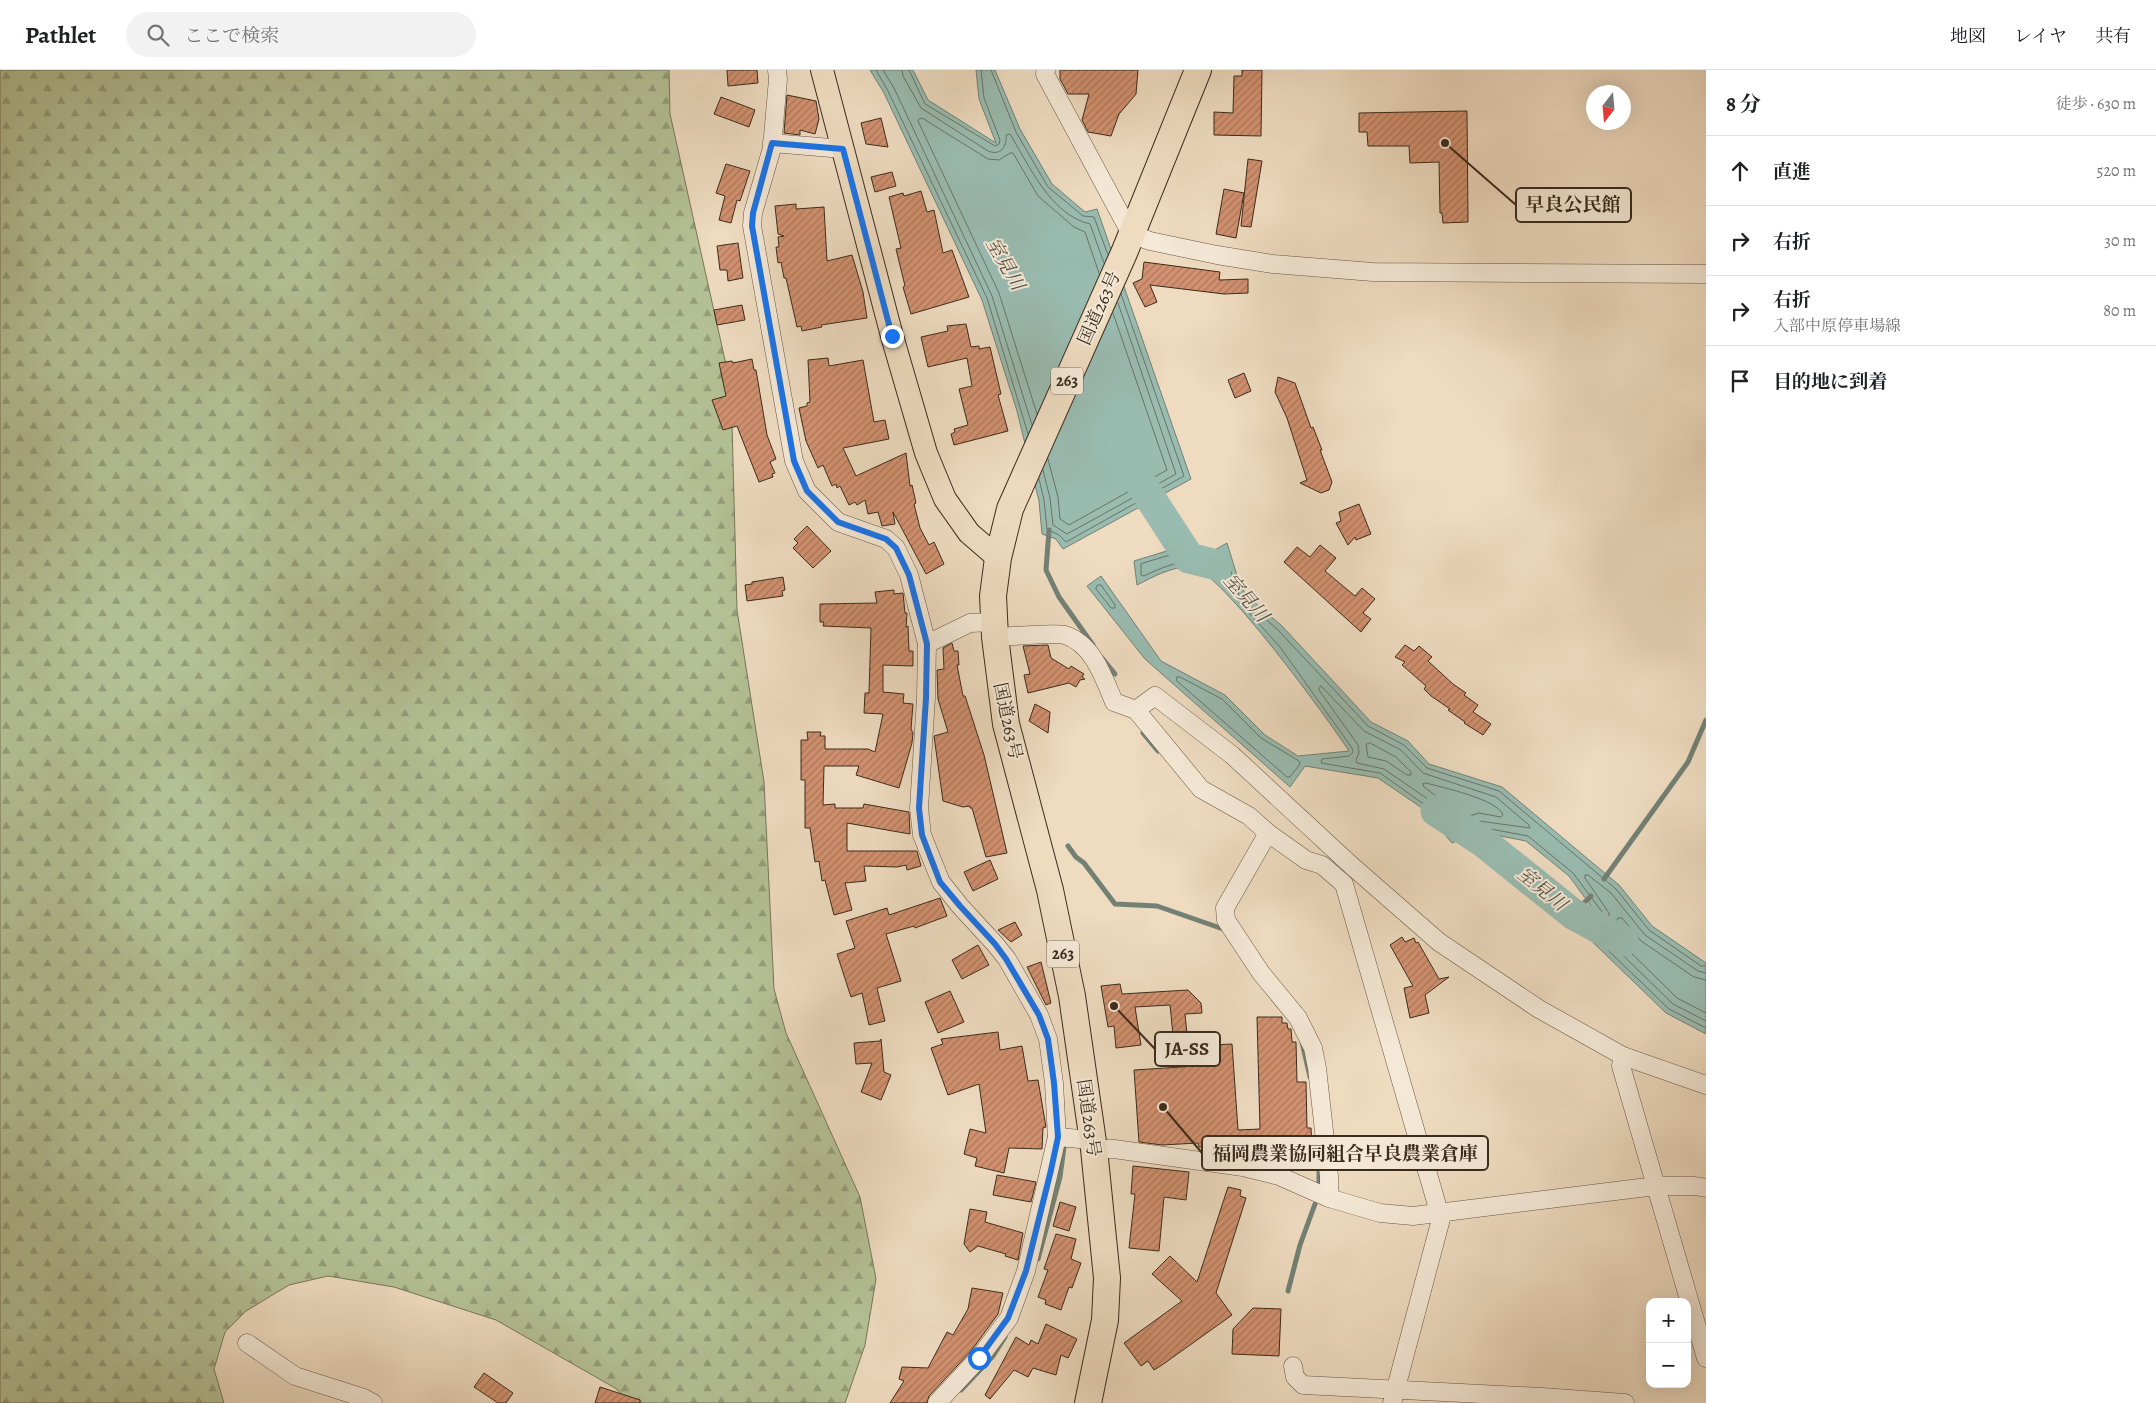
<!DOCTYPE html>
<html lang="ja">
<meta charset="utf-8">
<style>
:root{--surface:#fff;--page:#f2f2f2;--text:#202124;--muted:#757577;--line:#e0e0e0}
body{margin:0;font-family:Alegreya,"Noto Serif JP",serif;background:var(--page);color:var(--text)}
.controls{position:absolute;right:15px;bottom:15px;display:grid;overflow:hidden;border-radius:10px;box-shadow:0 5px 20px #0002}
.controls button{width:45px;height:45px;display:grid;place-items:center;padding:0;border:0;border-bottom:1px solid var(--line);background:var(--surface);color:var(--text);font:25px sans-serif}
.compass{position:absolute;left:1586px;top:15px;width:45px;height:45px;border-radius:50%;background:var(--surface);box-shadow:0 5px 20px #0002;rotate:196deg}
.stop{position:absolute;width:15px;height:15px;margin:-11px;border:4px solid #1a73e8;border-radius:50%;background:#fff}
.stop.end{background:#1a73e8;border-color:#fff;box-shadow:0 1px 5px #0008}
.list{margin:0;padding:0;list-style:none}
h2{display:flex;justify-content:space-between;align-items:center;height:65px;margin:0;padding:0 20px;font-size:21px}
h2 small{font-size:16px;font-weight:400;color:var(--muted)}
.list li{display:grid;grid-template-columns:32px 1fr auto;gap:15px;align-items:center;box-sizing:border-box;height:70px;padding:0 20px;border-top:1px solid var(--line)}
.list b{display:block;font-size:19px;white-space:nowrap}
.list p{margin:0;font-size:16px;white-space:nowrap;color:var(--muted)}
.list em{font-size:16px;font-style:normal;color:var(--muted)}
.icon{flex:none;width:28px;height:28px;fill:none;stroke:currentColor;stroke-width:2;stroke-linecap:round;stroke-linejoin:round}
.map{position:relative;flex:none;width:1706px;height:1333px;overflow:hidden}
header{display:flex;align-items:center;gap:30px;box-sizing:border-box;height:70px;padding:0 25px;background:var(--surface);border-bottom:1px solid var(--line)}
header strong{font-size:24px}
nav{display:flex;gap:28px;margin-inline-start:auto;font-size:18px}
.search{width:350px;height:45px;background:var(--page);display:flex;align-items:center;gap:12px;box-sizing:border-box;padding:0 18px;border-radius:28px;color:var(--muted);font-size:19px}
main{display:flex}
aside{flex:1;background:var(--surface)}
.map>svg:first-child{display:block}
.forest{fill:url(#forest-firs);stroke:#787659}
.water{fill:#99bbb0;stroke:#738175}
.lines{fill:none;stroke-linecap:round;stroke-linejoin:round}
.shore{stroke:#6a7366;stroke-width:1}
.stream{stroke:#738175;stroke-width:5}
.river{stroke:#99bbb0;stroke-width:31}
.building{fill:url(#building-hatch);stroke:#3b2b1c}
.minor-casing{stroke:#685745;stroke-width:19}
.major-casing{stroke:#3b2b1c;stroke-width:24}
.highway-casing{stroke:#3b2b1c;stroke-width:28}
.minor{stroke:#f4e8d6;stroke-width:18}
.major{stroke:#eedbc0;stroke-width:22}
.highway{stroke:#eedbc0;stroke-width:26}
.route{stroke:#1a73e8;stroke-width:6}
.labels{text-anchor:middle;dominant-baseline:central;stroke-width:4;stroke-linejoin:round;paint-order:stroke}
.shield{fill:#f4e8d6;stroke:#726454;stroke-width:1}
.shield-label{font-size:16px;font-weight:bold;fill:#3b2b1c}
.street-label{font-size:18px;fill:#3b2b1c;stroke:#f4e8d6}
.water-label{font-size:19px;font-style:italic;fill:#524f41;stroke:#f4e8d6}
.leader{fill:none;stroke:#3b2b1c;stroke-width:2}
.callout-dot{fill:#3b2b1c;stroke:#f4e8d6;stroke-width:2}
.callout{fill:#f4e8d6;stroke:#3b2b1c;stroke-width:2}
.callout-label{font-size:19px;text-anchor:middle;font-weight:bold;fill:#3b2b1c}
</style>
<header>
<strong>Pathlet</strong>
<div class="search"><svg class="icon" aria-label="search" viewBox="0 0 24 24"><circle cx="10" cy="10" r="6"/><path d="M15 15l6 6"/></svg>ここで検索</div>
<nav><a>地図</a><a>レイヤ</a><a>共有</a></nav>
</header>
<main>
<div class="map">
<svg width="1706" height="1333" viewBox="0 0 1706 1333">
<defs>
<pattern id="forest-firs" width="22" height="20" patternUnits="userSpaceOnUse" patternTransform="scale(1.25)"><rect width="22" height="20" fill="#b4c196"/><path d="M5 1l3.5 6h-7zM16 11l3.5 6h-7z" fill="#949d7a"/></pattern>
<pattern id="building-hatch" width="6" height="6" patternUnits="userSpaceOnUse" patternTransform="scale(1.25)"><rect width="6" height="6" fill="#d29170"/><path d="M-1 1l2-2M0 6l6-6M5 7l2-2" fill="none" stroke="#ac775b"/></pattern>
</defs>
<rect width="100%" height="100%" fill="#eedbc0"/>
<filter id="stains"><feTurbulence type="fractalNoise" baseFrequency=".004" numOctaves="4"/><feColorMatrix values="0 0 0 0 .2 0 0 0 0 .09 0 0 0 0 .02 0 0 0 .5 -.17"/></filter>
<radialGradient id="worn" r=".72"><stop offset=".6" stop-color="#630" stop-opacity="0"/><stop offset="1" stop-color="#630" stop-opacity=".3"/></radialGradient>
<path class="forest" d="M0,0H669L670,44L731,317L737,540L764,712L774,919L786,963L860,1127L876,1209L865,1275L845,1333H632L615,1318L496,1250L394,1217L328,1206L289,1215L246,1241L225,1262L214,1299L224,1333H0Z"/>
<g class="water">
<path d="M870,0H913L928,30L996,73L979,29L976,0H995L1020,59L1052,114L1085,142L1097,139L1191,409L1063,479L1056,469L1042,464L1039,431L1017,341L982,230L884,23Z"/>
<path d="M1193,473L1206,485L1227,473L1239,512L1246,525L1282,556L1371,652L1408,671L1429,694L1502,717L1619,815L1652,856L1706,893V964L1666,943L1574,854L1599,847L1569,806L1526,771L1480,762L1452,773L1422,738L1378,708L1305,696L1290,717L1145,589L1087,516L1101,506L1161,591L1225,625L1265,665L1298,686L1349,681C1330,652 1219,498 1191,497C1172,496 1153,507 1137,515L1134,491Z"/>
</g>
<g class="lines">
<g class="shore">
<path d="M876,0L888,21L987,228L1028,364"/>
<path d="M883,0L894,18L992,226L1032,355"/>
<path d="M902,0L903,6L921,38L988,81C1001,86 1007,77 1006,65L1010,64C1030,97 1051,145 1090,154L1104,193"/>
<path d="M909,0L925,34L995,76L999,74L1000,70L984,28L981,0"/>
<path d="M991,0L1016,62L1048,117L1083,146L1094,147L1108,185"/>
<path d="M1037,344L999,223L918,51L919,49L922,48L988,89L999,90L1010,83H1013L1038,126L1074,157L1085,162L1099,203"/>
<path d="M1048,389L1058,427L1060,449L1069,455L1167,400L1113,243"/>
<path d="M1043,400L1050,428L1053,455L1067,464L1176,404L1118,233"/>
<path d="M1039,409L1044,430L1047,459L1059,465L1066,472L1184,406L1121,224"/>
<path d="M1191,479L1206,489L1224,482L1240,528H1236C1228,519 1220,506 1210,499C1189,485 1165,496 1144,506L1141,505V494Z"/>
<path d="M1098,515H1101L1115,535V538H1111L1096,519Z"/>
<path d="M1177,607H1180L1222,629L1261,668L1299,691L1300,694L1290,707H1287L1177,611Z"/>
<path d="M1321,616L1364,661L1401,680L1423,703L1496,727L1529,755L1530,758L1479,751L1455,759L1429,730L1384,699L1357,693L1356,690L1359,683L1358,675L1319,620Z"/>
<path d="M1370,673L1396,687L1411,702V705H1407L1386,691L1368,687L1366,675Z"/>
<path d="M1426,713C1444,718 1497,729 1503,745L1501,747L1479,743L1457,750L1436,726L1424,717L1423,714Z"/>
<path d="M1706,896H1701L1649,860L1616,819L1499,721L1427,698L1404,675L1368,656L1278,560L1246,532L1243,533V536L1280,577L1352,678L1353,682L1349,686L1322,689L1321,693L1380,703L1425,735L1453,767L1480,757L1528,766L1573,803L1603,843L1602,851L1588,856L1587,860L1669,939L1706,958"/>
<path d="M1706,903L1698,901L1645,865L1611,823L1588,805H1585V808L1609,843V852L1599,860L1600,863L1673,934L1706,951"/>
<path d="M1706,910L1694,907L1641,871L1622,848H1618L1612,864L1677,928L1706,943"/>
</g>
<g class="stream">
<path d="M1049,460L1046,500L1059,527L1093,575"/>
<path d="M1102,588L1115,604"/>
<path d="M1143,663L1158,681"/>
<path d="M1068,776L1076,787L1084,793L1115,834L1157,836L1226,860"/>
<path d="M1604,809L1688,692L1706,650"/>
<path d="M1573,844L1591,826"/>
<path d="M1302,972L1310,1007"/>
<path d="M1319,1114V1090"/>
<path d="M1038,1189L1060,1107L1065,1070"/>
<path d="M1288,1221L1300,1175L1315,1134"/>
<path d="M961,1320L993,1286L1005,1267"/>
</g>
<g class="river">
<path d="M1129,395L1189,488L1217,495"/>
<path d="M1436,741L1482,771L1573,844L1623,871"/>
</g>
</g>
<g class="building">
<path d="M727,0H757L758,13L728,16Z"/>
<path d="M1060,0H1138L1136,24L1119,44L1111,66L1088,62L1082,50L1089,24H1068L1060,9Z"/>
<path d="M1242,0H1262L1261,66L1214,65V42L1233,43L1234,6H1242Z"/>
<path d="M787,25L816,31L819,49L815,64L800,60V65L784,63Z"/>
<path d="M721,27L755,40L749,57L714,44Z"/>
<path d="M1467,41L1468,152L1443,153L1442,143H1440L1439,92L1410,93L1409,76H1368L1367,62H1359V43Z"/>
<path d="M881,48L888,77L866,74L861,53Z"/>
<path d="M1248,89L1262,91L1251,157L1241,156Z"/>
<path d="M726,94L750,101L740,131L737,130L731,153L719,150L725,126L716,123Z"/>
<path d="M892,102L896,116L875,122L871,107Z"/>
<path d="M1224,119L1244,123L1236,168L1216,164Z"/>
<path d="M921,121L927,142L934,140L943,183L952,180L969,227L911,244L903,217L905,216L896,179L901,178L889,127L903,123L904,126Z"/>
<path d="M796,134V139L824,137L827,191L852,185L863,222L867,248L821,255L822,257L802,261L801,256L797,257L786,208H784L781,192L778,193L776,177H779L778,167L784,166L778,164L775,136Z"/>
<path d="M738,173L743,208L728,211L727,200H720L717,176Z"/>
<path d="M1144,192L1220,202L1219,210L1248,209V223L1224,224L1150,215L1157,232L1145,237L1133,213L1142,209Z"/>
<path d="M742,235L745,250L717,255L714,240Z"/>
<path d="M966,254L971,277L979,276V279L990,277L1001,324L998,325L1008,361L954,375L951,364L955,362L954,359L968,355L959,319L972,316L967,288L928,297L921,267L948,261L947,256Z"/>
<path d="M828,288L829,296L863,290L874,352L885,350L889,369L843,378L856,406L906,383L910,416L912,415L916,433L914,434L920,458L929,475L934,472L944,494L926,504L893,442L895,454L882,456L878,442L868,444L865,430L857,435L855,432L849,435L840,416L837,418L836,414L832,416L823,395L818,398L806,371L799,338L807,336V333L810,332L808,290Z"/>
<path d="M752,289L754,300H756L767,365L776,389L770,392L775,403L772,404L773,407L759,412L737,356L723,360L712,330L726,326L719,293L732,291L733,293Z"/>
<path d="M1244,303L1251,321L1235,328L1228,310Z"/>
<path d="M1278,307L1295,313L1311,358L1313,357L1322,380H1320L1332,412L1329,420L1321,423L1300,413L1307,410L1287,348L1275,322Z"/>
<path d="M1359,434L1371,464L1356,470L1355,467L1348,475L1336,453L1341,451L1339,442Z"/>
<path d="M807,456L831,481L813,498L793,478L798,473L794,469Z"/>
<path d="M1320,475L1336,488L1325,501L1355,526L1362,518L1375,529L1363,543L1371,549L1361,562L1284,492L1297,477L1310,487Z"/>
<path d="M783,507L785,520L782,521L783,526L747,531L745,515L752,514V512Z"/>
<path d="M894,520V524L903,523L905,543H907L906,557L908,556L909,581H913V596L883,595V622L904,624L903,633L913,634L911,659L913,663L912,673L899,718L856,705L859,696H824L823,735L835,734V738H863L864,734L909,742L910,764L847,753V781H917L921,796L907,800L906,795L897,797L864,796L866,811L845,813L852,840L834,845L825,810L822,811L819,791L815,792L810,758H805V710H801V670H808L807,662H821L820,666H825V679H868L875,682L883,644L864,643L865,623H869L871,558L823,556L824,552H820V534L877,533L875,522Z"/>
<path d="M952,573L954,581H958L959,595H957L963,626H965L984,685L1007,783L986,787L972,738H970V736L963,737L943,731L934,666L948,662L938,629L937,600L944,599L943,578Z"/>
<path d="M1048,575L1051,588L1069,599L1071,596L1084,604L1082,607L1085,609L1080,610L1076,617L1069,613L1028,623L1024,605L1030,604L1023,576Z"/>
<path d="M1405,575L1414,581L1419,576L1432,587L1428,591L1453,614L1466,623L1464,625L1478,635L1473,642L1491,654L1483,665L1464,653L1465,652L1448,640L1450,639L1431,626L1424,619L1426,616L1402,595L1405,592L1395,587Z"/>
<path d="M1035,634L1050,642L1048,663L1029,651Z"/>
<path d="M990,790L998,809L973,821L964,802Z"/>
<path d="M940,828L947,846L915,858L914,856L886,864L901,911L877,918L885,951L869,955L862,923L851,927L837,884L855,878L846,851L887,838L889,845Z"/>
<path d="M1015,852L1022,865L1011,872L998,860Z"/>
<path d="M1402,867L1405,872L1414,868L1416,873L1418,872L1439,909L1449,907L1425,925L1429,943L1410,948L1404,918L1413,916L1390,875Z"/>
<path d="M978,875L989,895L962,909L952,890Z"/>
<path d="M1041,892L1051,933L1046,935L1027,897Z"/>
<path d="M1120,914L1122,924L1188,920L1201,933L1202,943L1185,944L1187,964L1173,965L1170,935L1135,937L1141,975L1116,978L1114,956L1108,957L1101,916Z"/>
<path d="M950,921L964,952L938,963L925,932Z"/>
<path d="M1257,947H1282V953H1287L1288,959H1291L1292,972H1296L1297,1012H1306L1307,1058H1311L1312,1076L1260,1077V1074L1199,1077L1198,1073L1162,1075L1139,1072L1134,1000L1197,996L1195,973L1212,972V975L1232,974L1238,1060L1260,1059Z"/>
<path d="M998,962L1000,980L1022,976L1028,1011L1038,1010L1046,1057L1043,1058L1042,1079L1009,1078L1004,1103L975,1096L977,1088L964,1084L970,1059L986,1063L979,1014L948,1025L931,978L943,974L941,969Z"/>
<path d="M881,969L884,1002L891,1005L881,1030L861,1022L872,993L856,994L854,973L880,971Z"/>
<path d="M1133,1096L1189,1102L1186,1130L1164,1127L1159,1181L1129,1178L1135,1124H1131Z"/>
<path d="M997,1105L1036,1112L1031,1132L993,1125Z"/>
<path d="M1228,1117L1241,1120L1240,1126L1246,1128L1216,1223L1232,1245L1162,1295L1154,1300L1148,1291L1141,1296L1124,1273L1182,1231L1152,1204L1170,1186L1197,1212Z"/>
<path d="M1060,1132L1076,1137L1069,1161L1053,1156Z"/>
<path d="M970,1139L987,1142L985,1152L1023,1163L1018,1190L1005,1186L1006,1184L978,1176L970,1182L964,1174Z"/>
<path d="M1056,1164L1076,1169L1071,1189L1081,1193L1072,1218L1069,1217L1061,1240L1045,1234L1046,1230L1038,1227L1048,1200L1044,1199Z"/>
<path d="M972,1218L1003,1223L998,1244L971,1281L929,1326L927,1333H890L904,1311L899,1309L902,1297L928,1298L947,1262L953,1265L968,1239Z"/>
<path d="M1253,1238L1281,1239L1279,1286L1232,1284L1233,1259Z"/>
<path d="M1046,1254L1077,1269L1068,1288L1061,1285L1056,1305L1033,1298L1028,1307L1014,1300L990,1329L985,1325L1016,1267L1029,1275L1031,1270L1038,1274Z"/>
<path d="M484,1303L513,1323L506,1333H498L474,1317Z"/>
<path d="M600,1317L640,1330V1333H595Z"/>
</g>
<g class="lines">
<g class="minor-casing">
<g id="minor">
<path d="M777,0L778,9L772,78L753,143L752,156L794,391L807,421L838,452L886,469L896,478L909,505L927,574"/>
<path d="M1046,0L1045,4L1131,164L1150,171L1217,185L1273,194L1373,202L1706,204"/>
<path d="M772,73L843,79"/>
<path d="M995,567C1009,567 1054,562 1065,565C1093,574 1104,608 1114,632L1136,640L1201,719L1249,746L1268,763L1306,790L1322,795L1344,814L1441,1149L1392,1333"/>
<path d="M1136,640L1155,626L1232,685L1352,796L1439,872L1539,939L1623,986L1706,1015"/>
<path d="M1268,763L1225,838L1226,850L1261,903L1298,948L1313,978L1317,998L1329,1106V1128"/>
<path d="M1623,986L1621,996L1706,1288"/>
<path d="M1057,1067L1092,1070"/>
<path d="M1094,1079H1114L1243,1097L1279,1106L1329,1128L1380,1143L1413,1146L1656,1116H1695L1706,1118"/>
<path d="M247,1273L295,1306L364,1328L373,1333"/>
<path d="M1293,1296L1295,1307L1303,1315L1542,1327L1625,1333"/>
<path d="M937,1333L979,1288L1009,1248L1026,1201L1057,1067L1054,1013L1048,969L1039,945L1007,889L995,874L960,836L941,812L922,765L919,738L926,628L927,574L970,553L993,552"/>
</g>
</g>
<g class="major-casing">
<path id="major" d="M822,0L892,266L926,383L945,429L969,463L998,488"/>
</g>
<g class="highway-casing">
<path id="highway" d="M1088,1333L1105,1250L1107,1208L1094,1079L1072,926L1050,820L1006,654L995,567L993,526L998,488L1010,439L1124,183L1198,0"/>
</g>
<use href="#minor" class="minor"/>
<use href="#major" class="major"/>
<use href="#highway" class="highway"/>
</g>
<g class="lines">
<path class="route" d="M892,266L843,79L772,73L753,143L752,156L794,391L807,421L838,452L886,469L896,478L909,505L927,574L926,628L919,738L922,765L940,812L960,836L995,874L1006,889L1039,945L1048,969L1054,1013L1058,1067L1051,1100L1026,1201L1008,1248L979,1288"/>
</g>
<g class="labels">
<g class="shield">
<rect x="1051" y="297.5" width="32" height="27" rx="4"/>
<rect x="1047" y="870.5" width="32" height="27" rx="4"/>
</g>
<g class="shield-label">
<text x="1067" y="311">263</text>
<text x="1063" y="884">263</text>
</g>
<g class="street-label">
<text transform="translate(1099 238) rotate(-66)">国道263号</text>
<text transform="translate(1008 651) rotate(78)">国道263号</text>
<text transform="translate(1089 1048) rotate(82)">国道263号</text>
</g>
<g class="water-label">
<text transform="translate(1005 194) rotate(60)">室見川</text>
<text transform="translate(1246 528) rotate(49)">室見川</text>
<text transform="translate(1542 819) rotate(39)">室見川</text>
</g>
</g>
<path class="leader" d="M1445 73L1516 135M1114 936L1155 979M1163 1037L1202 1083"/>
<g class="callout-dot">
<circle cx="1445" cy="73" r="5"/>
<circle cx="1114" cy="936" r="5"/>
<circle cx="1163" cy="1037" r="5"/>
</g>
<g class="callout">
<rect x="1516" y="118" width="115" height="34" rx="5"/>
<rect x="1155" y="962" width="65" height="34" rx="5"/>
<rect x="1202" y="1066" width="286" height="34" rx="5"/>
</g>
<g class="callout-label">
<text x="1573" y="141">早良公民館</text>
<text x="1187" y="985">JA-SS</text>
<text x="1345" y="1090">福岡農業協同組合早良農業倉庫</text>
</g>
<rect width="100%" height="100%" filter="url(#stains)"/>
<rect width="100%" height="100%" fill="url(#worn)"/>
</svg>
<div class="controls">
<button>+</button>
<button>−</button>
</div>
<svg class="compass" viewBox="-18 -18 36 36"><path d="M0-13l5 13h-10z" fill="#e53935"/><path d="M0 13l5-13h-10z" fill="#757577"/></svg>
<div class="stop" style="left:979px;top:1288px"></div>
<div class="stop end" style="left:892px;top:266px"></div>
</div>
<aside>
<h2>8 分<small>徒歩 · 630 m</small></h2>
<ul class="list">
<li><svg class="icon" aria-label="ahead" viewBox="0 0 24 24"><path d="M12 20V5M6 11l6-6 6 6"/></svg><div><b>直進</b></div><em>520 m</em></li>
<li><svg class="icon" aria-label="right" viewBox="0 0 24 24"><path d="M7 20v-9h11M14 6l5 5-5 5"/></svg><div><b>右折</b></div><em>30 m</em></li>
<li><svg class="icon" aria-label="right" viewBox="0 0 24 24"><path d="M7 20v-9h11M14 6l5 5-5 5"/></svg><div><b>右折</b><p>入部中原停車場線</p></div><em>80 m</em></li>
<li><svg class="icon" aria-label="arrive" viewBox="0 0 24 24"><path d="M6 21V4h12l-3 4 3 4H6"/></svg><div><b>目的地に到着</b></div></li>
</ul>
</aside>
</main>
